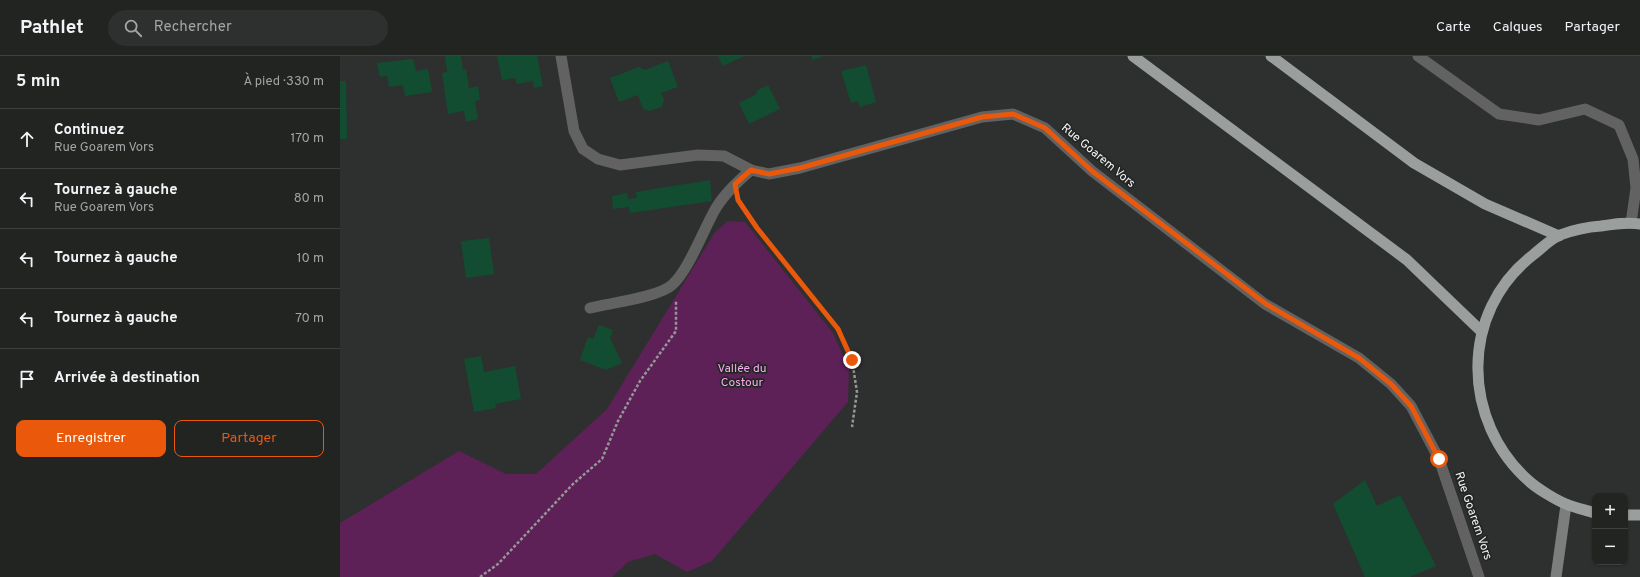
<!DOCTYPE html>
<html lang="fr">
<meta charset="utf-8">
<style>
:root{--surface:#222422;--page:#2e302f;--text:#f1f3f6;--muted:#a2a4a5;--line:#3f4140;--accent:#ea580c}
body{margin:0;font-family:Overpass,sans-serif;background:var(--page);color:var(--text)}
.controls{position:absolute;right:12px;bottom:12px;display:grid;overflow:hidden;border-radius:8px;box-shadow:0 1px 3px #0004}
.controls button{width:36px;height:36px;display:grid;place-items:center;padding:0;border:0;border-bottom:1px solid var(--line);background:var(--surface);color:var(--text);font:20px sans-serif}
.stop{position:absolute;width:12px;height:12px;margin:-9px;border:3px solid #ea580c;border-radius:50%;background:#fff}
.stop.end{background:#ea580c;border-color:#fff;box-shadow:0 1px 4px #0008}
.list{margin:0;padding:0;list-style:none}
h2{display:flex;justify-content:space-between;align-items:center;height:52px;margin:0;padding:0 16px;font-size:17px}
h2 small{font-size:13px;font-weight:400;color:var(--muted)}
.list li{display:grid;grid-template-columns:26px 1fr auto;gap:12px;align-items:center;box-sizing:border-box;height:60px;padding:0 16px;border-top:1px solid var(--line)}
.list b{display:block;font-size:15px;white-space:nowrap}
.list p{margin:0;font-size:13px;white-space:nowrap;color:var(--muted)}
.list em{font-size:13px;font-style:normal;color:var(--muted)}
.actions{display:flex;gap:8px;padding:12px 16px}
.actions a{flex:1;padding:9px 0;border:1px solid var(--accent);border-radius:8px;text-align:center;font-size:14px;color:var(--accent)}
.actions .main{background:var(--accent);color:#fff}
.icon{flex:none;width:22px;height:22px;fill:none;stroke:currentColor;stroke-width:2;stroke-linecap:round;stroke-linejoin:round}
.map{position:relative;flex:none;width:1300px;height:521px;overflow:hidden}
header{display:flex;align-items:center;gap:24px;box-sizing:border-box;height:56px;padding:0 20px;background:var(--surface);border-bottom:1px solid var(--line)}
header strong{font-size:19px}
nav{display:flex;gap:22px;margin-inline-start:auto;font-size:14px}
.search{width:280px;height:36px;background:var(--page);display:flex;align-items:center;gap:10px;box-sizing:border-box;padding:0 14px;border-radius:22px;color:var(--muted);font-size:15px}
main{display:flex}
aside{flex:1;background:var(--surface)}
.map>svg:first-child{display:block}
.green{fill:#5d2158}
.building{fill:#124d32}
.lines{fill:none;stroke-linecap:round;stroke-linejoin:round}
.path{stroke:#959896;stroke-width:2.5;stroke-dasharray:3 2;stroke-linecap:butt}
.minor{stroke:#616261;stroke-width:11}
.secondary{stroke:#7c7e7d;stroke-width:11}
.trunk{stroke:#9a9e9c;stroke-width:11}
.route{stroke:#ea580c;stroke-width:5}
.labels{text-anchor:middle;dominant-baseline:central;stroke-width:3.5;stroke-linejoin:round;paint-order:stroke}
.street-label{font-size:12px;fill:#f3f5f3;stroke:#242625}
.park-label{font-size:12px;fill:#f7aaee;stroke:#242625}
</style>
<header>
<strong>Pathlet</strong>
<div class="search"><svg class="icon" aria-label="search" viewBox="0 0 24 24"><circle cx="10" cy="10" r="6"/><path d="M15 15l6 6"/></svg>Rechercher</div>
<nav><a>Carte</a><a>Calques</a><a>Partager</a></nav>
</header>
<main>
<aside>
<h2>5 min<small>À pied · 330 m</small></h2>
<ul class="list">
<li><svg class="icon" aria-label="ahead" viewBox="0 0 24 24"><path d="M12 20V5M6 11l6-6 6 6"/></svg><div><b>Continuez</b><p>Rue Goarem Vors</p></div><em>170 m</em></li>
<li><svg class="icon" aria-label="left" viewBox="0 0 24 24"><path d="M17 20v-9H6M10 6l-5 5 5 5"/></svg><div><b>Tournez à gauche</b><p>Rue Goarem Vors</p></div><em>80 m</em></li>
<li><svg class="icon" aria-label="left" viewBox="0 0 24 24"><path d="M17 20v-9H6M10 6l-5 5 5 5"/></svg><div><b>Tournez à gauche</b></div><em>10 m</em></li>
<li><svg class="icon" aria-label="left" viewBox="0 0 24 24"><path d="M17 20v-9H6M10 6l-5 5 5 5"/></svg><div><b>Tournez à gauche</b></div><em>70 m</em></li>
<li><svg class="icon" aria-label="arrive" viewBox="0 0 24 24"><path d="M6 21V4h12l-3 4 3 4H6"/></svg><div><b>Arrivée à destination</b></div></li>
</ul>
<div class="actions"><a class="main">Enregistrer</a><a>Partager</a></div>
</aside>
<div class="map">
<svg width="1300" height="521" viewBox="0 0 1300 521">
<rect width="100%" height="100%" fill="#2d302e"/>
<path class="green" d="M388,165L405,166L493,277L509,313L508,346L372,505L347,516L315,498L288,506L272,521H0V467L119,395L166,418H196L267,353L375,176Z"/>
<g class="building">
<path d="M105,0H121L123,14L126,13L129,32L138,30L140,44L135,45L138,63L126,66L124,55L108,58L102,17L107,16Z"/>
<path d="M157,0H197L203,30L194,32L193,25L177,28L175,22L162,24Z"/>
<path d="M378,0H404L383,10Z"/>
<path d="M471,0H483L473,4Z"/>
<path d="M73,3L76,15L88,13L92,36L65,40L63,29L49,31L47,20L40,21L37,7Z"/>
<path d="M328,5L338,31L321,37L324,44L322,51L309,55L303,53L298,39L279,46L270,22L299,11L305,14Z"/>
<path d="M526,9L536,46L520,51L518,45L511,47L501,15Z"/>
<path d="M0,25H6L7,83H0Z"/>
<path d="M428,29L440,53L409,68L399,47L417,38L416,35Z"/>
<path d="M370,124L372,145L290,157L289,151L273,153L272,140L287,137L288,143L297,142L296,136Z"/>
<path d="M149,182L154,218L126,222L121,185Z"/>
<path d="M259,269L273,274L270,282L282,307L266,314L240,304L248,281L253,283Z"/>
<path d="M141,300L144,316L175,310L181,343L155,348L156,352L134,356L124,303Z"/>
<path d="M1025,424L1037,450L1060,439L1096,510L1070,521H1025L993,448Z"/>
</g>
<g class="lines">
<g class="path">
<path d="M400,146L417,172L499,273L512,304L517,336L512,371"/>
<path d="M140,521L158,508L233,428L262,403L278,365L300,325L336,275V245"/>
</g>
<g class="minor">
<path d="M221,0L234,75L243,93L258,103L280,109L358,99L384,100L411,114L429,118L460,112L642,61L673,58L705,72L752,115L925,248L1019,302L1051,328L1071,350L1099,403L1139,521"/>
<path d="M1078,0L1159,58L1199,64L1245,53L1279,69L1293,103L1296,132L1291,167"/>
<path d="M250,252C270,247 319,241 332,229C349,214 364,172 376,152C385,137 398,125 411,114"/>
</g>
<path class="secondary" d="M1216,521L1226,449"/>
<g class="trunk">
<path d="M793,0L1067,204L1142,276"/>
<path d="M931,0L1074,107L1145,148L1219,180"/>
<path d="M1255,457C1246,454 1235,452 1226,448C1216,444 1198,433 1190,426C1121,366 1119,256 1193,199C1201,193 1210,183 1220,179C1233,174 1247,171 1261,170C1274,168 1287,166 1300,168"/>
<path d="M1285,459H1300"/>
</g>
</g>
<g class="lines">
<path class="route" d="M512,304L498,273L417,172L398,144L395,128L411,114L429,118L460,112L642,61L673,58L705,72L752,115L926,248L1019,302L1051,328L1071,350L1099,403"/>
</g>
<g class="labels">
<g class="street-label">
<text transform="translate(758 100) rotate(40)">Rue Goarem Vors</text>
<text transform="translate(1133 460) rotate(71)">Rue Goarem Vors</text>
</g>
<g class="park-label">
<text x="402" y="313">Vallée du<tspan x="402" dy="14">Costour</tspan></text>
</g>
</g>
</svg>
<div class="controls">
<button>+</button>
<button>−</button>
</div>
<div class="stop" style="left:1099px;top:403px"></div>
<div class="stop end" style="left:512px;top:304px"></div>
</div>
</main>
